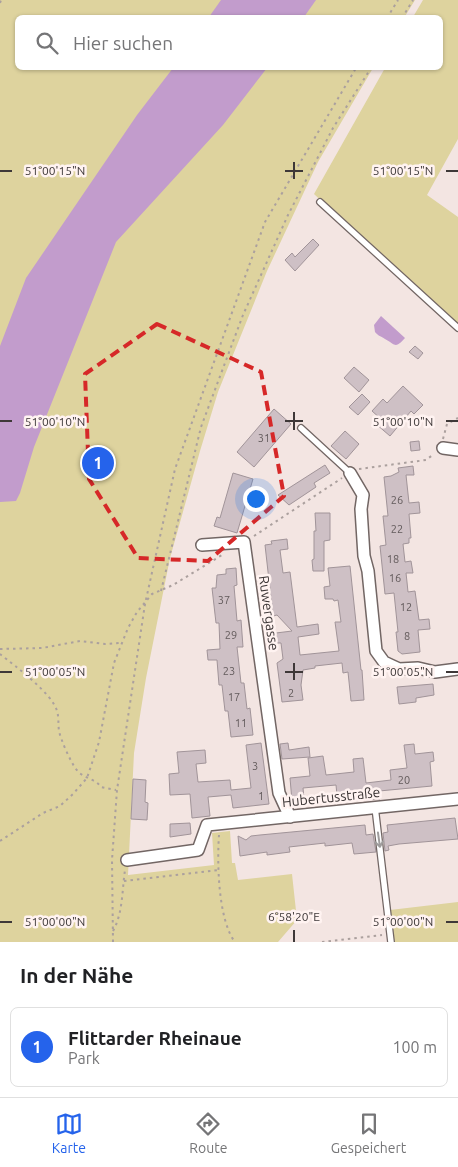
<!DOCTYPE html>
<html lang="de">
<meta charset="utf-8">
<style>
:root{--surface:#fff;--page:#f2f2f2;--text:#202124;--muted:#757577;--line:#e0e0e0;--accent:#2563eb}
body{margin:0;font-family:Ubuntu,sans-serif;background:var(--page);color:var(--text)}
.you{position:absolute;left:255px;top:498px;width:18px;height:18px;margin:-12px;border:4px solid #fff;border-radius:50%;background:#1a73e8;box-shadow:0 0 0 8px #1a73e833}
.badge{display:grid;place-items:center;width:32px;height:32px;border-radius:50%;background:var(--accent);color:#fff;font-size:16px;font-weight:700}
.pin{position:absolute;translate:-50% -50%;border:2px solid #fff;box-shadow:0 1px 5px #0006}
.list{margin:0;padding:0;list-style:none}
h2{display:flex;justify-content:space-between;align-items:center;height:65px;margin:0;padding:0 20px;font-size:21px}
h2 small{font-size:16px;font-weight:400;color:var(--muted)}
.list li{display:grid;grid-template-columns:32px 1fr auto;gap:15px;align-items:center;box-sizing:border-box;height:80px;margin:0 10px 10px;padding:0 10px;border:1px solid var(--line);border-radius:8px}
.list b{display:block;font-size:19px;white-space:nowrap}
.list p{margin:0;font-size:16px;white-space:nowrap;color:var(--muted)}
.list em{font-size:16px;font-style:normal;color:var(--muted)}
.icon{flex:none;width:28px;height:28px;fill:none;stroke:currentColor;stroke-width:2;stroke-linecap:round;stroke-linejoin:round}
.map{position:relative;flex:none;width:458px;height:942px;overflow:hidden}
.search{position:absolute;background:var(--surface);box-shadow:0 1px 4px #0004;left:15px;right:15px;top:15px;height:55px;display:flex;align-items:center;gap:12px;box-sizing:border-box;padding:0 18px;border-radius:8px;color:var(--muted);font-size:19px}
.sheet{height:155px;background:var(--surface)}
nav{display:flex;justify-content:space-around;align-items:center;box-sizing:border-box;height:70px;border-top:1px solid var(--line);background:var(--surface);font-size:14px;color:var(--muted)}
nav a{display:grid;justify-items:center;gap:2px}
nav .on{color:var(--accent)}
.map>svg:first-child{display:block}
.green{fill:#ded39e}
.water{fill:#c29ccc}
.building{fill:#cec0c5;stroke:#a19499}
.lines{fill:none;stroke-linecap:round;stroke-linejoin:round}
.service-casing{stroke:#726664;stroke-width:8}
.minor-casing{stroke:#726664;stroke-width:14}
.path{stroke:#aba09e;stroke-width:2;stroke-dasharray:2.5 4;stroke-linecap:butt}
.service{stroke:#fff;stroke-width:5.5}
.minor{stroke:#fff;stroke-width:11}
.oneway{stroke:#9e9c9c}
.marked{fill:none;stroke:#d62828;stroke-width:4;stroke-dasharray:10 6;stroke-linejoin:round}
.ticks{fill:none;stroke:#3e3838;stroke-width:2}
.labels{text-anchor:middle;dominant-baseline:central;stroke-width:5;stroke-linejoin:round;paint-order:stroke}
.number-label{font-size:11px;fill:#625a5b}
.street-label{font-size:14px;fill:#3e3838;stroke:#fff3f1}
.ticks-label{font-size:12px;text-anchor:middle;fill:#3e3838;stroke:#fff3f1;stroke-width:5;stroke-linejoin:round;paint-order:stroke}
</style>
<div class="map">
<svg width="458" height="942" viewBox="0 0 458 942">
<rect width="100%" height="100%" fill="#f3e5e2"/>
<g class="green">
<path d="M0,0H415L404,18H18V68H373L318,162L267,271L218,392L200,451L170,558L146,678L134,753L128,875L214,865L212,833L230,831L232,863H235L238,880L292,874L297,920L278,942H0Z"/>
<path d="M423,0H458V139L427,195L458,217V330L314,194L385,68H440V18L413,17Z"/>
<path d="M458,902V942H393L390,910Z"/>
</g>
<g class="water">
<path d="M221,0H316L304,17H209Z"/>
<path d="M173,68H267L223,125L116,242L34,447L20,493L16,501L0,502V346L26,278L137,115Z"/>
<path d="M381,316L405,338C395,349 396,345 385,339C381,336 378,336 375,332L374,325Z"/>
</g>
<g class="building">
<path d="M313,239L319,245L295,271L285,260L292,253L295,257Z"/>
<path d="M415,346L423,353L418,359L409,352Z"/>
<path d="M354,367L369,380L359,392L344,378Z"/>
<path d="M403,386L423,405L414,414L411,411L390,436L376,424L381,419L372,411L383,399L387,403Z"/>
<path d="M362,394L370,402L358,415L349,407Z"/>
<path d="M274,409L291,424L254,467L237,452Z"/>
<path d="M345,431L359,444L346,459L331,446Z"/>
<path d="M419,441L420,450L411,451L410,442Z"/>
<path d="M325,465L330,473L314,483L316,487L289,505L278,495Z"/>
<path d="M413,466L414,475H406L409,503L419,502L420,513L409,514L411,538H409V543L403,544L405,562L411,561L413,573H406L407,582L408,592L415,591L419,620L429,619L430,629L418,630L420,652L402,654L398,651L396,632H398L394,593L385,594L380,546L386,545L383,516H388L384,477L391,476L399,472L398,468Z"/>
<path d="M233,473L253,479L237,533L214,526L217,517L220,518Z"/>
<path d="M315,513H330V540L324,541V571H313L312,560L314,559V531H316Z"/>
<path d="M287,539L288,549L280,550L283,573L290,572L297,627L318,624L319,634L298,637L300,655L339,651L335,622H341L338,600L334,601L333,599H325L324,587L330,586L328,568L350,566L361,670H362L364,700L351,701L348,672L343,673L342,663L315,666V668L303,670L301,685L303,700L282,702L277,663L283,659L281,643H277L276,633L292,631L277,615L273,616L265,545L272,544L271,541Z"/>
<path d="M236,568L237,585L234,586L237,621L241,620L243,647H237L241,683H244L247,709L250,708L253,735L231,737L228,711H225L222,685H219L217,660H208L207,650L220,649L219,623H216L212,588H216L217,575L226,574V569Z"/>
<path d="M433,684L434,695L416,698V702L399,704L397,687Z"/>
<path d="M261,743L269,804L233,808L231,795L208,797L210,816L192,818L190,794L170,795L169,774L179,773L177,752L205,750L206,763L196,764L198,782L230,780L231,790L251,788L246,745Z"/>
<path d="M288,743L289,750L309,747L310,757L282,759L280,744Z"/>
<path d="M414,744L415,754L433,752L434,761L430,762L432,786L379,791L380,799L362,800L361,793L337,795L336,785L303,788L304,799L292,801L290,778L310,776L308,758L323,756L326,775L354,772L353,759L363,758L366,783L391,780L390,770L407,768L404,745Z"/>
<path d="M133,779L146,780L145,802L148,803L147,820L131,819Z"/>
<path d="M455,818L458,839L399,844L388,846L389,850L385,851L383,833L388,832L387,825Z"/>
<path d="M190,823L191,834L170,837V824Z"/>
<path d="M365,825L366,835L373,834L376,852L354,854L352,843L325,846V843L289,847L290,852L267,855V852L240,856L238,836L246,840L251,836L260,835Z"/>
</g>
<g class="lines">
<g class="service-casing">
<g id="service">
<path d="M320,202L458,328"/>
<path d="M301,428L350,473"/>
<path d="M375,807L391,942"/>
</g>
</g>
<g class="minor-casing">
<g id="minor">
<path d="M443,448L458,450"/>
<path d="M350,473L363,495L361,509L364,556L368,571L376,651L384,662L399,669L418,668L435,672L458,669"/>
<path d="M202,545L244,542L279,793L290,817"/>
<path d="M127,860L198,850L207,825L458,799"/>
</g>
</g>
<g class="path">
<path d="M0,3L1,0"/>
<path d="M387,18L398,0"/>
<path d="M402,18L413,0"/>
<path d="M443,439L447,424L458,418"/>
<path d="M359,469L426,460L434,454"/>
<path d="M254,536L342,478"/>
<path d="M161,591L201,427L243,315L288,215L333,128L371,68"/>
<path d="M0,649L42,648L80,641L105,644L119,643"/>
<path d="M0,654C15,666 52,693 57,711C59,717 58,724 59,731C61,740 70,761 76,769C83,779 95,778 101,787L116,790"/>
<path d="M219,835C217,862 218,920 235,942"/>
<path d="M0,841L43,813L60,806L73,794L87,778L99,742L114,663L128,628L137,612L152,594L173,585L222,555"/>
<path d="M124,881L218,870"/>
<path d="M113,931C123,913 122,890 125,870"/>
<path d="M113,942L112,860L117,790L145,604L175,469L265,222L356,68"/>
<path d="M322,942L382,935"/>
</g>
<use href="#service" class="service"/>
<use href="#minor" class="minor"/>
</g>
<defs><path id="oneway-shaft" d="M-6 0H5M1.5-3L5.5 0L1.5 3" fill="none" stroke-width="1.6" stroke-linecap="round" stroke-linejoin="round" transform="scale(1.25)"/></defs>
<use class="oneway" href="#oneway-shaft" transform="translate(379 840) rotate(82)"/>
<path class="marked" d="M157,324L261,372L284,496L208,561L138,558L89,479L85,374Z"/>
<path class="ticks" d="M294,162V179M0,171H12M285,171H303M446,171H458M294,412V430M0,421H12M285,421H303M446,421H458M294,663V680M0,672H12M285,672H303M446,672H458M0,922H12M446,922H458M294,930V942"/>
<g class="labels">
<g class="number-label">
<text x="264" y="438">31</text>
<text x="397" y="500">26</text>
<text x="397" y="529">22</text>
<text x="393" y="559">18</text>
<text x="395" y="578">16</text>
<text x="224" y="600">37</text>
<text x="406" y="607">12</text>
<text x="231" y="635">29</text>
<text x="407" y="636">8</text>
<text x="229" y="671">23</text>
<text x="291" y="693">2</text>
<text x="234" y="697">17</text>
<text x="241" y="723">11</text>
<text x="255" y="766">3</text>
<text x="404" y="780">20</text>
<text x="261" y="796">1</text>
</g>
<g class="street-label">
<text transform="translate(269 613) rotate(82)">Ruwergasse</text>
<text transform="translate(331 797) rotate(-6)">Hubertusstraße</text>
</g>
</g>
<g class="ticks-label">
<text x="55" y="175">51°00'15"N</text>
<text x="403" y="175">51°00'15"N</text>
<text x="55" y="426">51°00'10"N</text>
<text x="403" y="426">51°00'10"N</text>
<text x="55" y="676">51°00'05"N</text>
<text x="403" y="676">51°00'05"N</text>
<text x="294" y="921">6°58'20"E</text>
<text x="55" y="926">51°00'00"N</text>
<text x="403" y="926">51°00'00"N</text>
</g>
</svg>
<div class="you"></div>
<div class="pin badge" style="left:98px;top:463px">1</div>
<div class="search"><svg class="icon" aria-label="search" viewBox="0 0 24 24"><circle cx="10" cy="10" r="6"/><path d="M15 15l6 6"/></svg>Hier suchen</div>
</div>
<section class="sheet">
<h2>In der Nähe<small></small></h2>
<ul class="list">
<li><span class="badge">1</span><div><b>Flittarder Rheinaue</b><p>Park</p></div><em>100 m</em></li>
</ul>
</section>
<nav>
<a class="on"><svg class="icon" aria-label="map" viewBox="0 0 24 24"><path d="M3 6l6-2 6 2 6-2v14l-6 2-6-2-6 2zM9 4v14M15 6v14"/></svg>Karte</a>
<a><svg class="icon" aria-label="directions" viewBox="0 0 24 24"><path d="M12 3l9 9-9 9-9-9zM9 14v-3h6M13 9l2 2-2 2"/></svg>Route</a>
<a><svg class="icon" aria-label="saved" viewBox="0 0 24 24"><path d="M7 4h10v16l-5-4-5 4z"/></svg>Gespeichert</a>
</nav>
